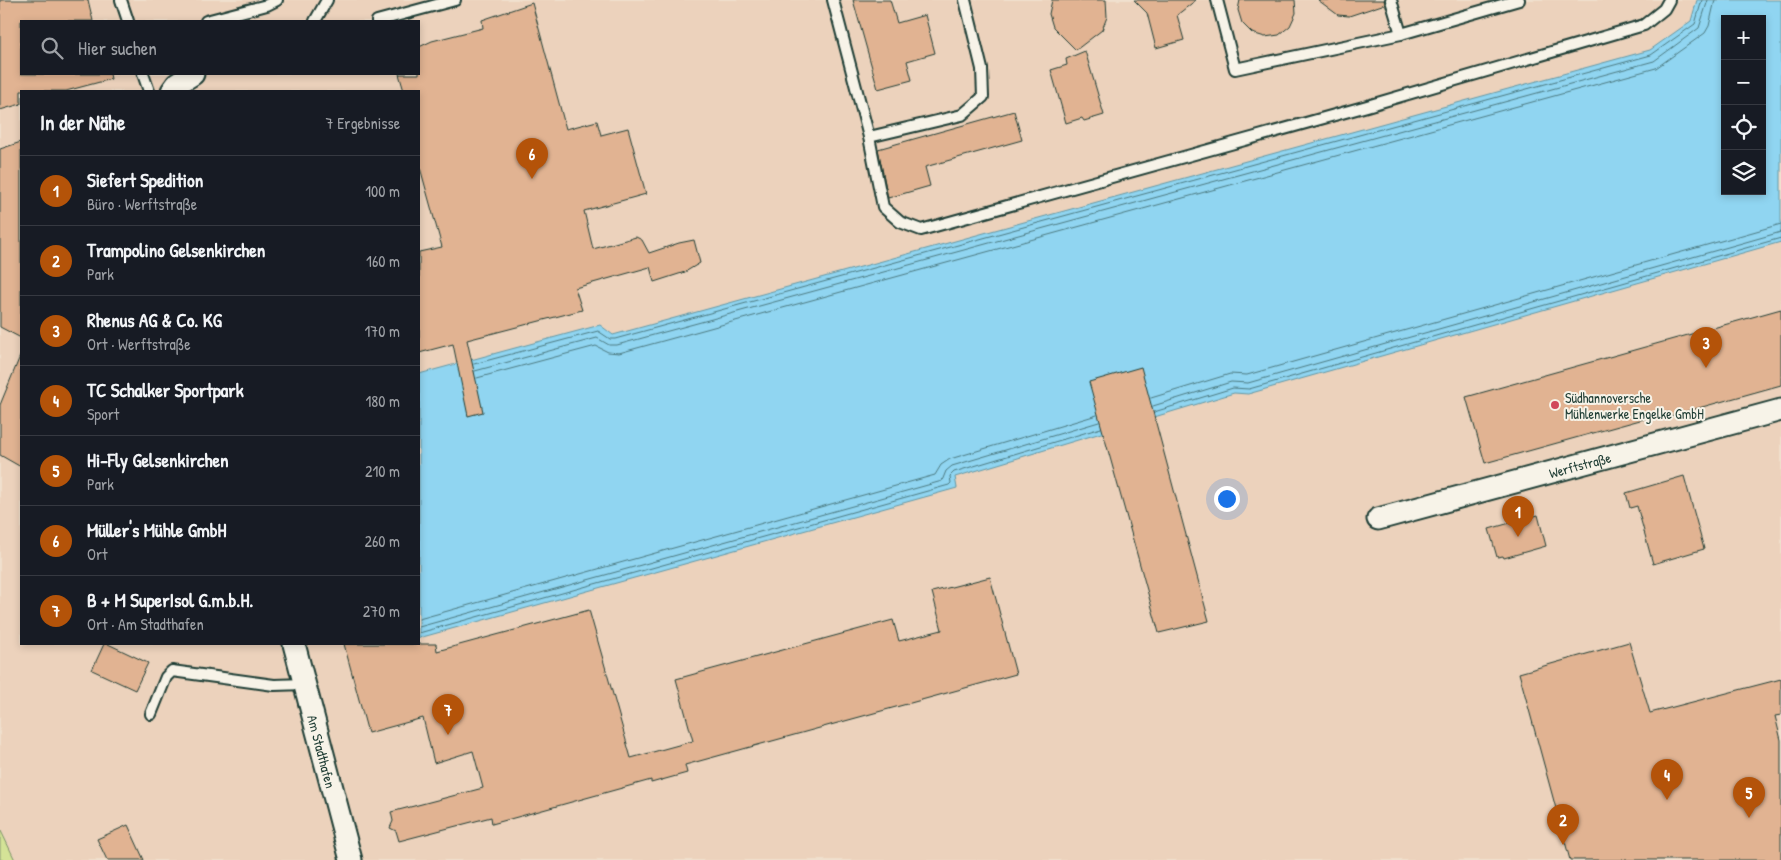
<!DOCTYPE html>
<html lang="de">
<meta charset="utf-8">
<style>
:root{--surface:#171b24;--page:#242831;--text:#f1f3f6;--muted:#9ea1a6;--line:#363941;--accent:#b45309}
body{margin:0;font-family:"Patrick Hand",sans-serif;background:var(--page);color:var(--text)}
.controls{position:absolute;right:15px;top:15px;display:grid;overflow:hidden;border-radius:0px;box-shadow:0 2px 8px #0003}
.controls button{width:45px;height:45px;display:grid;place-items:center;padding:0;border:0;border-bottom:1px solid var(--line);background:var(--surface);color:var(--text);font:25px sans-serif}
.you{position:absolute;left:1226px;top:498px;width:18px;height:18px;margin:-12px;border:4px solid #fff;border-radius:50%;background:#1a73e8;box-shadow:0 0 0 8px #1a73e833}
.badge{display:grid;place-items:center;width:32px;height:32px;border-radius:50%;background:var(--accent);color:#fff;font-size:16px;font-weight:700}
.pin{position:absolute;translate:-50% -41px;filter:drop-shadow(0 1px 2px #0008)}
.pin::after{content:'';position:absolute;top:26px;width:18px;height:15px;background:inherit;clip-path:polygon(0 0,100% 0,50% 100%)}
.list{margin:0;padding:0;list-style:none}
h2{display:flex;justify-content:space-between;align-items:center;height:65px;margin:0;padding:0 20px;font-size:21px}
h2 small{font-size:16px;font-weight:400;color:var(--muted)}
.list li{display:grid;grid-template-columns:32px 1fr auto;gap:15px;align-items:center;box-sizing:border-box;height:70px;padding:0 20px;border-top:1px solid var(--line)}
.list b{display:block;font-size:19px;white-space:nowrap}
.list p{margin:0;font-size:16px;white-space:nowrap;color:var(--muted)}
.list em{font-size:16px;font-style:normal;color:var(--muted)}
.icon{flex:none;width:28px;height:28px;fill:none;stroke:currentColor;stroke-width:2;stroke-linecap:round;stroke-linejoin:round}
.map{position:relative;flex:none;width:1781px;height:860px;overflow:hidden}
.search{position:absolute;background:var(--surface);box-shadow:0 2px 8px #0003;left:20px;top:20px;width:400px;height:55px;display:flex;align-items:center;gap:12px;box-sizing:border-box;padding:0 18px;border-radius:0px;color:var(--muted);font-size:19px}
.panel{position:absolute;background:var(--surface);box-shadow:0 2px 8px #0003;left:20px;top:90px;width:400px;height:555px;border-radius:0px}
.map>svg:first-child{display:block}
.built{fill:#ecd2bc;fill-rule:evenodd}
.green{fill:#d4e397;stroke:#7a9066}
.water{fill:#90d5f1;stroke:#6398a5;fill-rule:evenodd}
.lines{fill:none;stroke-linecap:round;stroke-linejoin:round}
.shore{stroke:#4c7a80;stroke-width:1}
.building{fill:#e1b392;stroke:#1f3d34}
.service-casing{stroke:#1f3d34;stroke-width:14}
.minor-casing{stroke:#1f3d34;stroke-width:25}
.service{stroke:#f7f3e8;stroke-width:10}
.minor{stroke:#f7f3e8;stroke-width:21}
.poi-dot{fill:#d1495b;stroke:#f7f3e8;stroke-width:2}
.labels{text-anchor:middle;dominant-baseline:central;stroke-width:4;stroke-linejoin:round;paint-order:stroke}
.poi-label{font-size:14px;fill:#1f3d34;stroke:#f7f3e8;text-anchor:start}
.street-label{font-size:14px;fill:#1f3d34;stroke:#f7f3e8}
</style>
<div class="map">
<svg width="1781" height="860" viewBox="0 0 1781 860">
<rect width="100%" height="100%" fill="#f0e0ce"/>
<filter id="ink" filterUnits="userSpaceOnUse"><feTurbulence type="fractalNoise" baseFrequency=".02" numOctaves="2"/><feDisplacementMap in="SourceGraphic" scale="10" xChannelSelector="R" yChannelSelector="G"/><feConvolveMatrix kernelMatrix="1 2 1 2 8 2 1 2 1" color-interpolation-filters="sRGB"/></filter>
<g filter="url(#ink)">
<path class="built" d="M0,0H1781V860H15L0,829ZM1725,19H1762V191H1725ZM21,21H419V74H21ZM21,91H419V644H21Z"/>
<path class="green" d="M0,829L15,860H0Z"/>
<path class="water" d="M1697,0H1781V242L1248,394L1234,393L955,477L957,488L419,638V374L600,325L613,335L1650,50L1691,21ZM1725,19H1762V191H1725Z"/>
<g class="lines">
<g class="shore">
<path d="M474,364L598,331L610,339H615L1651,55L1695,24L1702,0"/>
<path d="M475,371L597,338L609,345H617L1654,61L1699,28L1708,0"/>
<path d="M477,378L596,346L608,352L619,353L1656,68L1705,33L1709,26L1715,0"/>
<path d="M1151,398L1230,374L1247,375L1781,224"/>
<path d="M1153,406L1231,382L1248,383L1781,232"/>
<path d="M1154,412L1233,388L1249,389L1781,238"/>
<path d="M419,619L935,475L941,465L950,459L1097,415"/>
<path d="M419,627L942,481L946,471L952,466L1099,422"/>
<path d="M419,633L949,485L951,483L950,476L954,472L1101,428"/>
</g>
</g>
<g class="building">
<path d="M0,0H88L93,21H21V74H110L111,79L66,91H21V104L0,110Z"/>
<path d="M853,0H890L897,23L925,15L935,53L907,61L912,80L878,89Z"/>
<path d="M1052,0H1106L1107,17L1102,30L1076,50L1053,27L1049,14Z"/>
<path d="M1134,0H1196L1177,15L1184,40L1156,48L1147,13Z"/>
<path d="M1240,0H1295L1296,13L1290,26L1279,35L1265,37L1252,33L1242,23L1238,10Z"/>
<path d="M1318,0H1384L1385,4L1349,16L1338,15Z"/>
<path d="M532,3L566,129L597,121L601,135L628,128L646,194L584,211L593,249L636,237L642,240L649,253L679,243L694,240L700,263L685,272L654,282L650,267L575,288L582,310L467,340L483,412L468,416L453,344L419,353V252L442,247L419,164V91H404L399,74H419V47L432,41L483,28L482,20Z"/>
<path d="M1085,51L1104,115L1084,121L1082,118L1066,123L1051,70L1067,65L1066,59Z"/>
<path d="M1014,111L1022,140L925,167L930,186L888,198L878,149Z"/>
<path d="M21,142V338L0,327V149Z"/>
<path d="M1781,309V385L1670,416L1669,412L1485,463L1466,397Z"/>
<path d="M21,354V467L0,455V405Z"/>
<path d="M1141,367L1209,621L1159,633L1089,382Z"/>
<path d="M1684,476L1704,549L1653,564L1637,506L1630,508L1626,493Z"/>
<path d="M1538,515L1546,546L1504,558L1503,556L1497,557L1489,529Z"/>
<path d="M990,577L1016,674L685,765L687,773L651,783V780L492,824L491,817L399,841L396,831L390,828L393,821L391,812L483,788L473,751L434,763L423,718L368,733L344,644H436L437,651L589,610L631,758L693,741L676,679L893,620L899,641L942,630L932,592Z"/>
<path d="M1629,642L1650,713L1781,679V715L1775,716L1781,740V860H1570L1519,673Z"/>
<path d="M104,644H108L148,663L135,690L92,670Z"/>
<path d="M128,825L144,860H107L97,839Z"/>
</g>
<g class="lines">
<g class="service-casing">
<g id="service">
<path d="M121,0L128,21"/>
<path d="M833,0L869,137L883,207L900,222L921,230L1367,106L1644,25L1664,9L1669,0"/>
<path d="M1217,0L1235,69L1401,34L1519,0"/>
<path d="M1391,0L1401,34"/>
<path d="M206,21L267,5L277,0"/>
<path d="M315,21L327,0"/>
<path d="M377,21L455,0"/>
<path d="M143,74L149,91"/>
<path d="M869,137L962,115L983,97L982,69L965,0"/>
<path d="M151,714L166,677L172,671L274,685L305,684"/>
</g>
</g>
<g class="minor-casing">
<g id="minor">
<path d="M172,91L177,84L193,74"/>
<path id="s1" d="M1378,519L1781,410"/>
<path id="s2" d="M294,644L351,860"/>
</g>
</g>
<use href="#service" class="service"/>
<use href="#minor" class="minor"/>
</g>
</g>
<circle class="poi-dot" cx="1555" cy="405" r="5"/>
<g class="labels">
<g class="poi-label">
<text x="1565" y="397">Südhannoversche<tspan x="1565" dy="16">Mühlenwerke Engelke GmbH</tspan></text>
</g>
<g class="street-label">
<text stroke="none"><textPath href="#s1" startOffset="209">Werftstraße</textPath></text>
<text stroke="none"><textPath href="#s2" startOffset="111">Am Stadthafen</textPath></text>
</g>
</g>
</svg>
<div class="controls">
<button>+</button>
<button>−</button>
<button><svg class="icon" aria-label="locate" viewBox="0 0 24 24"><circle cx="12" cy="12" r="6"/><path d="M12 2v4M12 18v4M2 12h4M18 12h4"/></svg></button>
<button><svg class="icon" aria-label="layers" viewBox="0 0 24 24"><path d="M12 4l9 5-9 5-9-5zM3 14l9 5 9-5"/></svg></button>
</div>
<div class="you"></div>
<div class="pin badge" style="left:1518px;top:537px">1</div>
<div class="pin badge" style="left:1563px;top:845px">2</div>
<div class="pin badge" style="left:1706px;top:368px">3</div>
<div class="pin badge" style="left:1667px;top:800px">4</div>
<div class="pin badge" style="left:1749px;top:818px">5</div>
<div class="pin badge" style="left:532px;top:179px">6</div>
<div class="pin badge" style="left:448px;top:735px">7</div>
<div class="search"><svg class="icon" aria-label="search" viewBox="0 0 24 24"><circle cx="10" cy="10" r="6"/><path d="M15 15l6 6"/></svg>Hier suchen</div>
<section class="panel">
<h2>In der Nähe<small>7 Ergebnisse</small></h2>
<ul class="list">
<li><span class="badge">1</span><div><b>Siefert Spedition</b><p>Büro · Werftstraße</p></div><em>100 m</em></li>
<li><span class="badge">2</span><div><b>Trampolino Gelsenkirchen</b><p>Park</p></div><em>160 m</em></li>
<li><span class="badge">3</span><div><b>Rhenus AG &amp; Co. KG</b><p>Ort · Werftstraße</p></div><em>170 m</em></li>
<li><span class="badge">4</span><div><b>TC Schalker Sportpark</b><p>Sport</p></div><em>180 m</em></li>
<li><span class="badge">5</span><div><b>Hi-Fly Gelsenkirchen</b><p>Park</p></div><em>210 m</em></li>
<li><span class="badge">6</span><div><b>Müller's Mühle GmbH</b><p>Ort</p></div><em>260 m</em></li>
<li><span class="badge">7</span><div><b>B + M SuperIsol G.m.b.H.</b><p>Ort · Am Stadthafen</p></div><em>270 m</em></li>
</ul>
</section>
</div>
